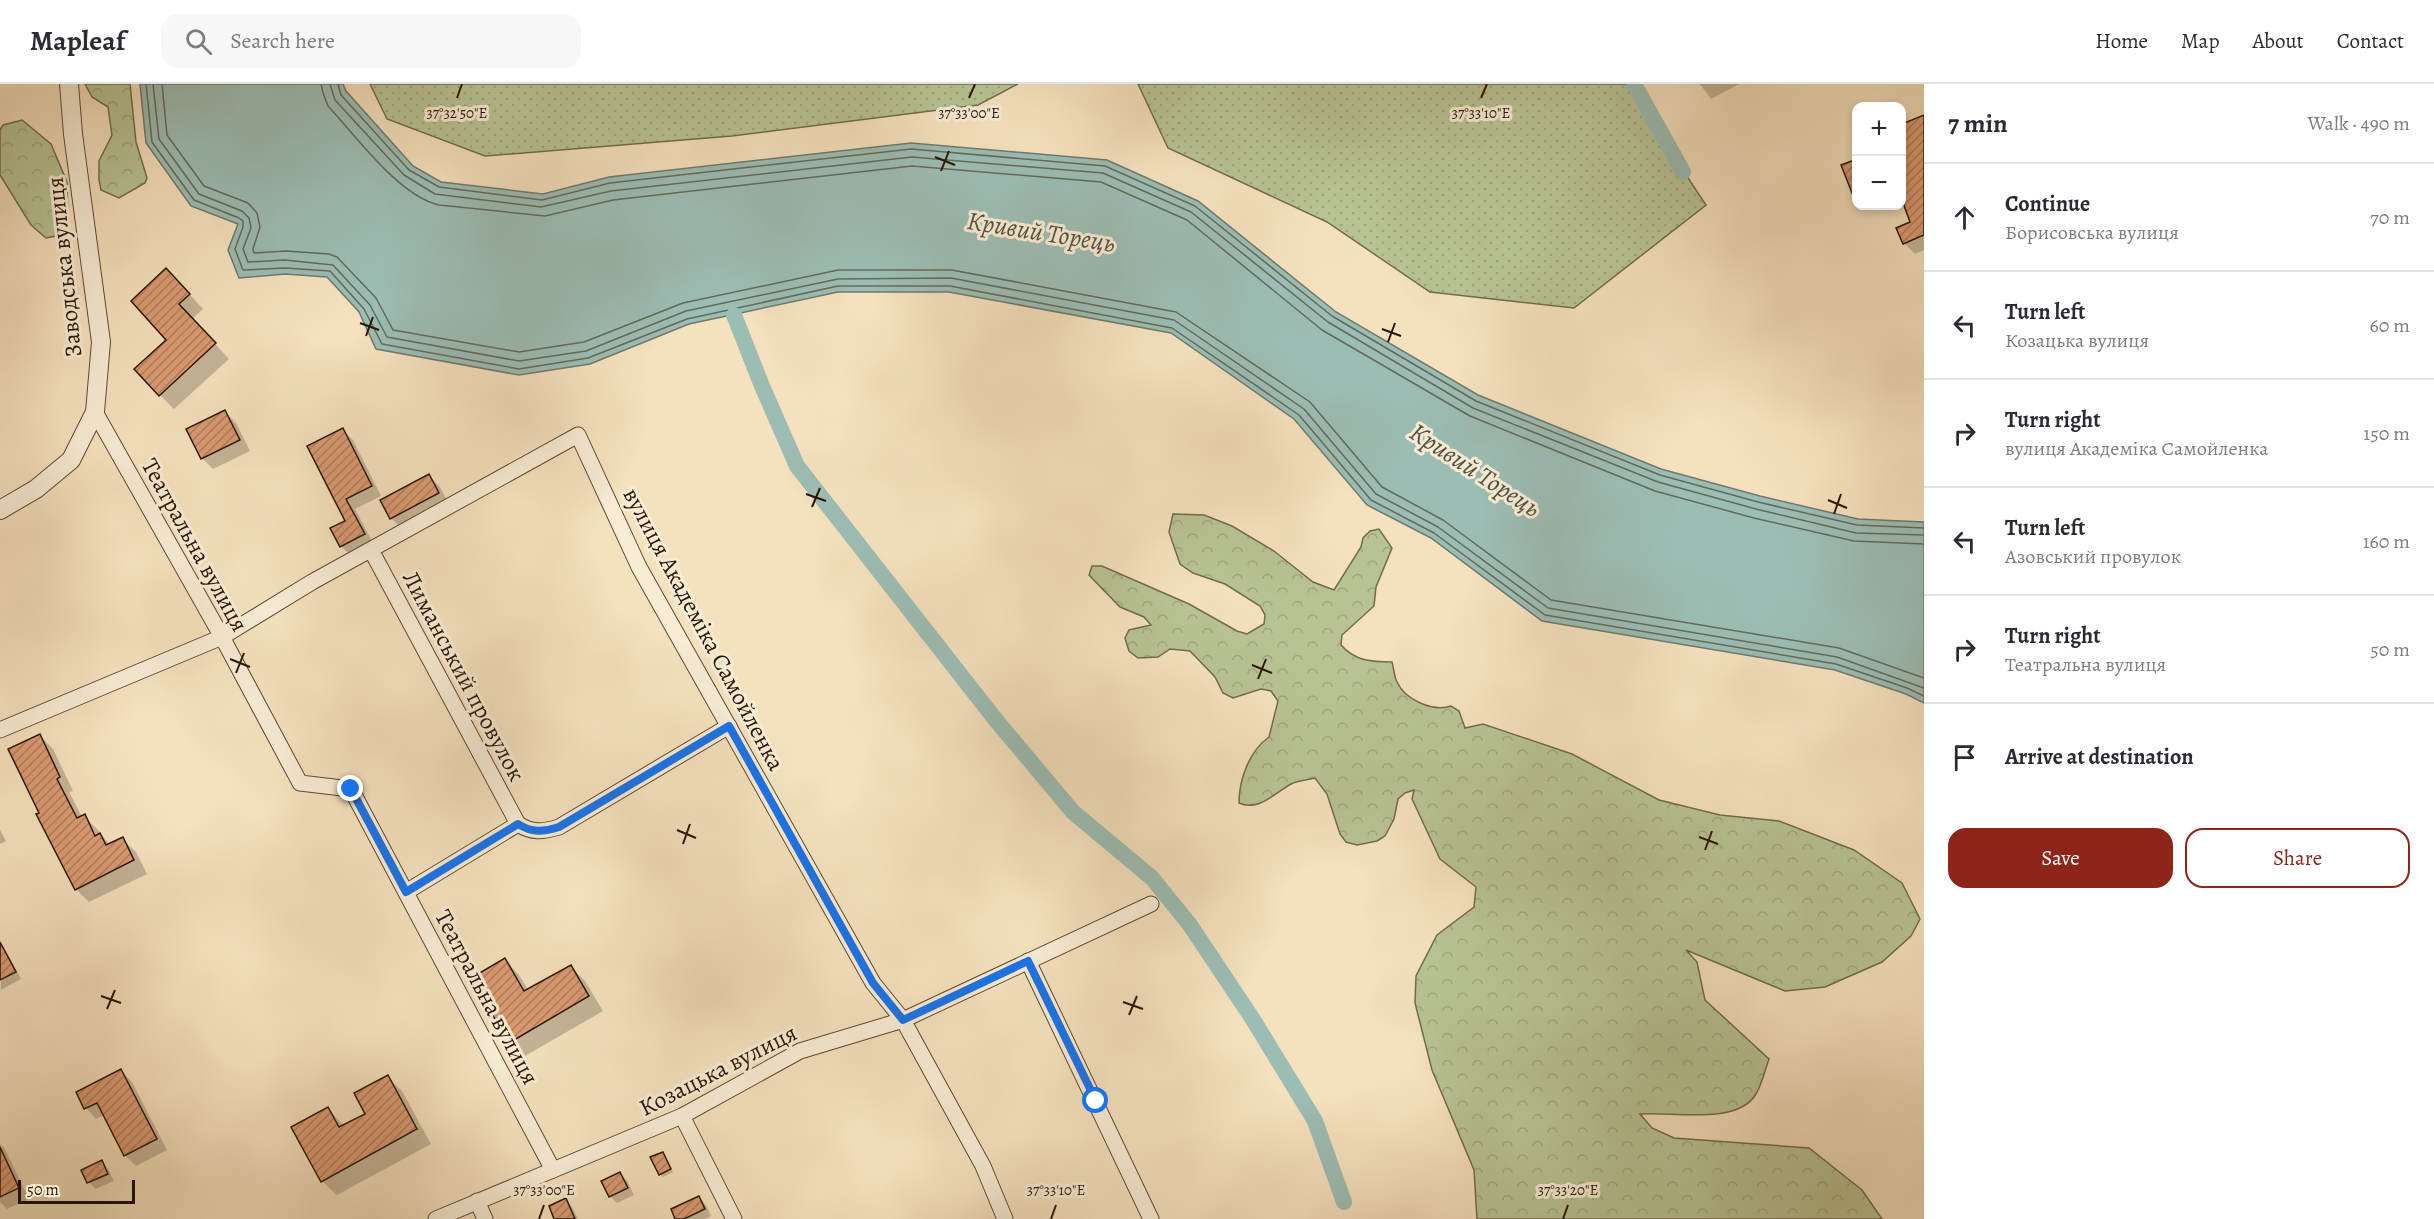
<!DOCTYPE html>
<meta charset="utf-8">
<style>
:root{--surface:#fff;--page:#f7f7f7;--text:#2b2b33;--muted:#7c7c81;--line:#e1e1e2;--accent:#8f2418}
body{margin:0;font-family:Alegreya,serif;background:var(--page);color:var(--text)}
.controls{position:absolute;right:18px;top:18px;display:grid;overflow:hidden;border-radius:12px;box-shadow:0 3px 9px #0003}
.controls button{width:54px;height:54px;display:grid;place-items:center;padding:0;border:0;border-bottom:2px solid var(--line);background:var(--surface);color:var(--text);font:30px sans-serif}
.scale{position:absolute;left:18px;bottom:15px;width:117px;box-sizing:border-box;padding-left:6px;border:3px solid #2a1605;border-top:0;font-size:16px;line-height:21px;white-space:nowrap;color:#2a1605;-webkit-text-stroke:4px #f8ecd5;paint-order:stroke}
.stop{position:absolute;width:18px;height:18px;margin:-14px;border:4px solid #1a73e8;border-radius:50%;background:#fff}
.stop.end{background:#1a73e8;border-color:#fff;box-shadow:0 2px 6px #0008}
.list{margin:0;padding:0;list-style:none}
h2{display:flex;justify-content:space-between;align-items:center;height:78px;margin:0;padding:0 24px;font-size:26px}
h2 small{font-size:20px;font-weight:400;color:var(--muted)}
.list li{display:grid;grid-template-columns:39px 1fr auto;gap:18px;align-items:center;box-sizing:border-box;height:108px;padding:0 24px;border-top:2px solid var(--line)}
.list b{display:block;font-size:22px;white-space:nowrap}
.list p{margin:0;font-size:20px;white-space:nowrap;color:var(--muted)}
.list em{font-size:20px;font-style:normal;color:var(--muted)}
.actions{display:flex;gap:12px;padding:18px 24px}
.actions a{flex:1;padding:14px 0;border:2px solid var(--accent);border-radius:18px;text-align:center;font-size:21px;color:var(--accent)}
.actions .main{background:var(--accent);color:#fff}
.icon{flex:none;width:33px;height:33px;fill:none;stroke:currentColor;stroke-width:2;stroke-linecap:round;stroke-linejoin:round}
.map{position:relative;flex:none;width:1924px;height:1135px;overflow:hidden}
header{display:flex;align-items:center;gap:36px;box-sizing:border-box;height:84px;padding:0 30px;background:var(--surface);border-bottom:2px solid var(--line)}
header strong{font-size:28px}
nav{display:flex;gap:33px;margin-inline-start:auto;font-size:21px}
.search{width:420px;height:54px;background:var(--page);display:flex;align-items:center;gap:15px;box-sizing:border-box;padding:0 21px;border-radius:18px;color:var(--muted);font-size:22px}
main{display:flex}
aside{flex:1;background:var(--surface)}
.map>svg:first-child{display:block}
.forest{fill:url(#forest-crowns);stroke:#716c4c;stroke-width:1.5}
.park{fill:url(#park-dots);stroke:#716c4c;stroke-width:1.5}
.water{fill:#9cbdb4;stroke:#6e7a6e;stroke-width:1.5}
.shadow{fill:#0003}
.lines{fill:none;stroke-linecap:round;stroke-linejoin:round}
.shore{stroke:#636a5c;stroke-width:1.5}
.canal{stroke:#9cbdb4;stroke-width:16}
.building{fill:url(#building-hatch);stroke:#2a1605;stroke-width:1.5}
.minor-casing{stroke:#5d4933;stroke-width:17}
.tertiary-casing{stroke:#5d4933;stroke-width:20}
.minor{stroke:#f8ecd5;stroke-width:15}
.tertiary{stroke:#f8ecd5;stroke-width:18}
.route{stroke:#1a73e8;stroke-width:8}
.ticks{fill:none;stroke:#2a1605;stroke-width:2}
.labels{text-anchor:middle;dominant-baseline:central;stroke-width:6;stroke-linejoin:round;paint-order:stroke}
.street-label{font-size:24px;fill:#2a1605;stroke:#f8ecd5}
.water-label{font-size:26px;font-style:italic;fill:#525042;stroke:#f8ecd5}
.ticks-label{font-size:15px;text-anchor:middle;fill:#2a1605;stroke:#f8ecd5;stroke-width:6;stroke-linejoin:round;paint-order:stroke}
</style>
<header>
<strong>Mapleaf</strong>
<div class="search"><svg class="icon" aria-label="search" viewBox="0 0 24 24"><circle cx="10" cy="10" r="6"/><path d="M15 15l6 6"/></svg>Search here</div>
<nav><a>Home</a><a>Map</a><a>About</a><a>Contact</a></nav>
</header>
<main>
<div class="map">
<svg width="1924" height="1135" viewBox="0 0 1924 1135">
<defs>
<pattern id="forest-crowns" width="20" height="18" patternUnits="userSpaceOnUse" patternTransform="scale(1.5)"><rect width="20" height="18" fill="#b8c394"/><path d="M2 6a3 3 0 1 1 6 0M12 15a3 3 0 1 1 6 0" fill="none" stroke="#9ea77e"/></pattern>
<pattern id="park-dots" width="8" height="8" patternUnits="userSpaceOnUse" patternTransform="scale(1.5)"><rect width="8" height="8" fill="#b8c394"/><path d="M2 2h.1M6 6h.1" fill="none" stroke="#9ea77e" stroke-width="1.8" stroke-linecap="round"/></pattern>
<pattern id="building-hatch" width="6" height="6" patternUnits="userSpaceOnUse" patternTransform="scale(1.5)"><rect width="6" height="6" fill="#da9a72"/><path d="M-1 1l2-2M0 6l6-6M5 7l2-2" fill="none" stroke="#b17d5c"/></pattern>
</defs>
<rect width="100%" height="100%" fill="#f5e1be"/>
<filter id="stains"><feTurbulence type="fractalNoise" baseFrequency=".00333" numOctaves="4"/><feColorMatrix values="0 0 0 0 .2 0 0 0 0 .09 0 0 0 0 .02 0 0 0 .5 -.17"/></filter>
<radialGradient id="worn" r=".72"><stop offset=".6" stop-color="#630" stop-opacity="0"/><stop offset="1" stop-color="#630" stop-opacity=".3"/></radialGradient>
<g class="forest">
<path d="M85,0H130L136,58L147,94L145,99L119,114L101,106L99,96V77L112,51L108,23L92,13Z"/>
<path d="M22,36L51,60L67,98L68,138L56,152L46,154L31,141L0,91V46L3,41Z"/>
<path d="M1173,430L1204,431L1232,442L1274,467L1313,498L1334,506L1361,463L1363,454L1370,447L1379,445L1392,464L1376,503L1374,522L1342,551L1341,561C1355,577 1372,578 1392,578C1394,585 1394,592 1397,598C1405,616 1433,628 1451,622L1459,627L1465,644L1483,640L1572,670L1659,716L1720,731L1779,737L1854,766L1902,799L1920,835L1911,852L1882,878L1825,903L1785,907L1686,866L1697,878L1705,916L1769,975C1765,986 1762,1000 1756,1010C1737,1042 1672,1027 1640,1030L1652,1044L1674,1054L1809,1064L1862,1106L1882,1135H1477L1474,1086L1432,986L1415,919L1416,892L1437,851L1474,823L1476,803L1440,775L1412,715L1414,706L1405,709L1398,715L1394,735L1385,752L1377,757L1357,761L1346,758L1340,750L1327,710L1315,694C1308,696 1298,696 1291,700C1275,709 1258,728 1239,719C1239,696 1249,667 1269,653L1278,617L1271,607L1261,605L1233,614L1223,609L1215,593L1190,567L1170,565L1158,573L1138,574L1129,567L1125,554L1129,546L1151,541L1144,533L1120,523L1089,491L1092,482H1102L1189,520L1237,547L1247,550L1264,540L1265,531L1260,522L1225,500L1193,489L1180,480L1169,448Z"/>
</g>
<g class="park">
<path d="M370,0H1018L978,21L732,52L485,72L387,35Z"/>
<path d="M1138,0H1626L1706,121L1574,224L1430,208L1327,138L1168,64Z"/>
</g>
<path class="water" d="M140,0H343L346,7L413,82L441,98L543,110L609,93L911,59L1107,76L1198,117L1336,228L1478,311L1661,385L1760,412L1858,435L1924,438V619L1906,610L1835,586L1542,537L1431,454L1367,421L1294,335L1171,249L949,208H838L689,240L590,280L519,291L376,265L359,228L327,193L285,190L239,194L228,166L238,140L191,122L146,59Z"/>
<g class="shadow">
<path d="M1700,0H1739L1711,15Z"/>
<path d="M1924,32V166L1915,170L1904,159L1912,139L1902,112V42Z"/>
<path d="M181,201L203,225L192,235L229,275L174,325L160,311L168,256Z"/>
<path d="M225,328L236,339L250,367L213,385L202,374Z"/>
<path d="M343,346L353,356L381,412L355,425L374,461L351,472L341,462L347,437Z"/>
<path d="M429,392L440,403L449,420L402,445L391,434Z"/>
<path d="M40,652L53,665L73,707L69,708L82,733L84,732L98,746L110,761L122,755L136,768L147,790L89,818L76,805L41,729Z"/>
<path d="M0,746L6,757L0,760Z"/>
<path d="M1,863L8,870L21,895L1,906Z"/>
<path d="M505,876L519,891L529,907L570,882L585,897L603,927L525,972L510,958Z"/>
<path d="M121,987L132,998L167,1066L136,1082L125,1071L105,1031L96,1035L86,1024L78,1009Z"/>
<path d="M387,993L402,1007L431,1060L337,1111L322,1097L328,1025L344,1042L367,1030Z"/>
<path d="M0,1060L5,1065L29,1115L7,1125L0,1118Z"/>
<path d="M662,1069L673,1088L663,1093L660,1090Z"/>
<path d="M101,1078L108,1085L114,1097L95,1105L89,1098L83,1086Z"/>
<path d="M620,1090L627,1097L634,1111L617,1119L610,1112Z"/>
<path d="M699,1114L706,1121L711,1132L705,1135H677Z"/>
<path d="M565,1116L572,1123L578,1135H556Z"/>
</g>
<g class="lines">
<g class="shore">
<path d="M146,0L152,58L194,116L239,134L243,137V143L235,165L243,186L285,184L330,187L364,225L382,260L519,285L588,274L687,235L838,202H950L1172,244L1299,331L1371,416L1434,449L1545,531L1836,580L1907,604L1924,612"/>
<path d="M153,0L159,55L199,110L242,127L249,134L251,144L243,165L248,178L285,176L333,181L370,221L387,253L519,277L586,267L686,227L838,195L951,194L1174,236L1304,325L1376,410L1438,443L1548,524L1837,573L1924,604"/>
<path d="M162,0L167,51L204,102L248,119L257,129L260,143L253,165L254,169L286,167L329,170L337,173L376,214L393,246L519,268L584,258L683,219L838,186H952L1176,228L1310,318L1382,403L1443,436L1551,516L1839,564L1924,594"/>
<path d="M321,0L323,9L328,22C356,52 399,112 439,121L545,132L613,116L912,82L1101,98L1187,136L1322,246L1470,332L1655,407L1754,434L1854,457L1924,460"/>
<path d="M330,0L335,16L404,91L435,110L541,123L611,107L912,73L1103,89L1191,128L1328,238L1473,324L1658,398L1756,425L1856,449L1924,451"/>
<path d="M338,0L341,11L409,86L439,103L542,116L610,99L911,65L1105,82L1195,122L1332,232L1476,317L1660,391L1758,418L1857,441L1924,444"/>
</g>
<g class="canal">
<path d="M1634,0L1683,88"/>
<path d="M734,231L762,302L797,382L995,635L1073,728L1152,794L1190,841L1252,934L1315,1037L1344,1118"/>
</g>
</g>
<g class="building">
<path d="M1924,31V151L1903,160L1896,144L1910,138L1902,116V40Z"/>
<path d="M1857,75V119H1856L1841,81Z"/>
<path d="M166,184L190,210L179,220L216,259L159,312L134,285L166,256L131,217Z"/>
<path d="M225,326L240,356L201,375L186,345Z"/>
<path d="M343,344L372,402L346,415L365,450L340,463L330,444L345,437L307,362Z"/>
<path d="M429,390L439,409L390,435L380,416Z"/>
<path d="M40,650L60,693L57,695L77,734L85,730L95,752L100,749L106,761L123,753L134,776L75,806L36,730L39,729L8,665Z"/>
<path d="M0,858L16,888L0,896Z"/>
<path d="M505,874L524,907L571,881L589,912L509,959L471,894Z"/>
<path d="M121,985L157,1055L124,1072L97,1019L84,1025L76,1008Z"/>
<path d="M388,991L417,1045L321,1098L291,1043L328,1023L339,1043L365,1030L354,1009Z"/>
<path d="M0,1063L19,1104L0,1113Z"/>
<path d="M663,1068L671,1085L659,1091L650,1073Z"/>
<path d="M102,1076L108,1090L87,1099L81,1086Z"/>
<path d="M620,1088L628,1104L609,1113L601,1097Z"/>
<path d="M699,1112L705,1125L684,1135H675L671,1125Z"/>
<path d="M566,1114L575,1135H554L549,1122Z"/>
</g>
<g class="lines">
<g class="minor-casing">
<g id="minor">
<path d="M95,328L222,553L300,699L351,705L553,1086"/>
<path d="M371,466L518,740"/>
<path d="M0,646L222,553L312,498L578,351L639,483L873,899L903,936L983,1082L1005,1135"/>
<path d="M406,808L518,740C532,749 543,748 559,743L729,642"/>
<path d="M1028,877L1151,1135"/>
<path d="M682,1032L734,1135"/>
<path d="M477,1117L485,1135"/>
<path d="M436,1135L682,1032L800,967L903,936L1151,820"/>
</g>
</g>
<g class="tertiary-casing">
<path id="tertiary" d="M0,426L36,405L71,376L95,328L101,258L73,50L69,0"/>
</g>
<use href="#minor" class="minor"/>
<use href="#tertiary" class="tertiary"/>
</g>
<g class="lines">
<path class="route" d="M351,705L406,808L518,740C532,749 543,748 559,743L729,642L873,899L903,936L1028,877L1096,1017"/>
</g>
<path class="ticks" d="M457,14L462,0M969,14L975,0M1481,14L1487,0M935,73L955,81M941,87L949,67M360,239L379,246M1382,245L1401,252M366,252L373,233M1388,258L1395,239M806,410L826,417M1828,416L1847,424M812,423L820,404M1834,430L1841,410M230,575L250,583M1252,581L1272,589M236,589L244,569M1258,595L1266,575M677,746L696,754M1699,753L1718,760M683,760L690,740M1705,766L1712,747M101,912L121,919M1123,918L1143,925M107,925L115,906M1129,931L1137,912M539,1135L544,1121M1051,1135L1056,1121M1563,1135L1568,1121"/>
<g class="labels">
<g class="street-label">
<text transform="translate(64 183) rotate(-96)">Заводська вулиця</text>
<text transform="translate(195 461) rotate(61)">Театральна вулиця</text>
<text transform="translate(704 545) rotate(62)">вулиця Академіка Самойленка</text>
<text transform="translate(464 592) rotate(62)">Лиманський провулок</text>
<text transform="translate(487 913) rotate(62)">Театральна вулиця</text>
<text transform="translate(718 986) rotate(-27)">Козацька вулиця</text>
</g>
<g class="water-label">
<text transform="translate(1041 148) rotate(9)">Кривий Торець</text>
<text transform="translate(1475 386) rotate(33)">Кривий Торець</text>
</g>
</g>
<g class="ticks-label">
<text x="457" y="34">37°32'50"E</text>
<text x="969" y="34">37°33'00"E</text>
<text x="1481" y="34">37°33'10"E</text>
<text x="544" y="1111">37°33'00"E</text>
<text x="1056" y="1111">37°33'10"E</text>
<text x="1568" y="1111">37°33'20"E</text>
</g>
<rect width="100%" height="100%" filter="url(#stains)"/>
<rect width="100%" height="100%" fill="url(#worn)"/>
</svg>
<div class="controls">
<button>+</button>
<button>−</button>
</div>
<div class="scale">50 m</div>
<div class="stop" style="left:1096px;top:1017px"></div>
<div class="stop end" style="left:351px;top:705px"></div>
</div>
<aside>
<h2>7 min<small>Walk · 490 m</small></h2>
<ul class="list">
<li><svg class="icon" aria-label="ahead" viewBox="0 0 24 24"><path d="M12 20V5M6 11l6-6 6 6"/></svg><div><b>Continue</b><p>Борисовська вулиця</p></div><em>70 m</em></li>
<li><svg class="icon" aria-label="left" viewBox="0 0 24 24"><path d="M17 20v-9H6M10 6l-5 5 5 5"/></svg><div><b>Turn left</b><p>Козацька вулиця</p></div><em>60 m</em></li>
<li><svg class="icon" aria-label="right" viewBox="0 0 24 24"><path d="M7 20v-9h11M14 6l5 5-5 5"/></svg><div><b>Turn right</b><p>вулиця Академіка Самойленка</p></div><em>150 m</em></li>
<li><svg class="icon" aria-label="left" viewBox="0 0 24 24"><path d="M17 20v-9H6M10 6l-5 5 5 5"/></svg><div><b>Turn left</b><p>Азовський провулок</p></div><em>160 m</em></li>
<li><svg class="icon" aria-label="right" viewBox="0 0 24 24"><path d="M7 20v-9h11M14 6l5 5-5 5"/></svg><div><b>Turn right</b><p>Театральна вулиця</p></div><em>50 m</em></li>
<li><svg class="icon" aria-label="arrive" viewBox="0 0 24 24"><path d="M6 21V4h12l-3 4 3 4H6"/></svg><div><b>Arrive at destination</b></div></li>
</ul>
<div class="actions"><a class="main">Save</a><a>Share</a></div>
</aside>
</main>
